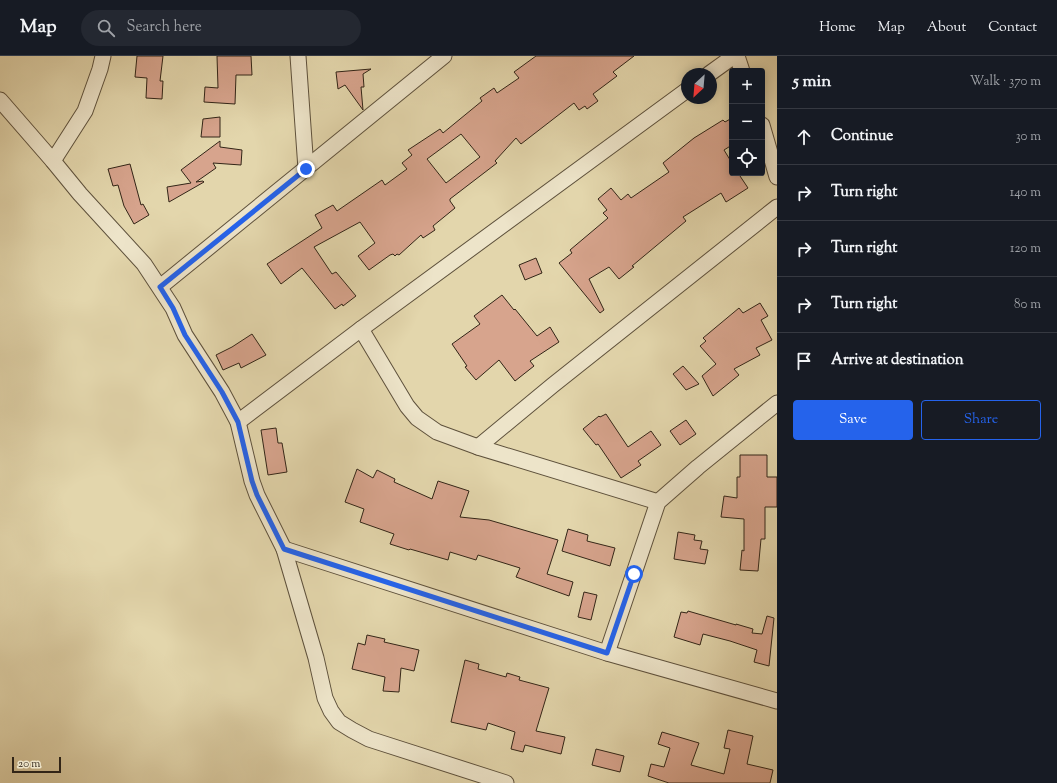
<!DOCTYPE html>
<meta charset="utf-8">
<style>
:root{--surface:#171b24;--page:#242831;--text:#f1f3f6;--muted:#9ea1a6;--line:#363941;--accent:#2563eb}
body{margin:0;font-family:"Sorts Mill Goudy",serif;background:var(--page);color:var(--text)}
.controls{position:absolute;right:12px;top:12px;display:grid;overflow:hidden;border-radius:4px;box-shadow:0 2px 10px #0003}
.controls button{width:36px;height:36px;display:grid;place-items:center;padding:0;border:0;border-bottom:1px solid var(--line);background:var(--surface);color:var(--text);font:20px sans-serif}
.compass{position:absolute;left:681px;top:12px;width:36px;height:36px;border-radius:50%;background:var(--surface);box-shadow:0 2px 10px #0003;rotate:206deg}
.scale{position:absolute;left:12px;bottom:10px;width:49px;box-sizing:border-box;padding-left:4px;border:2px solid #322517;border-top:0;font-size:11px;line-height:14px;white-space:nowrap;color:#322517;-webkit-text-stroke:3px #ede4c9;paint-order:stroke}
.stop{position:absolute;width:12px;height:12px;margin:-9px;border:3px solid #2563eb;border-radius:50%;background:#fff}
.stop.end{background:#2563eb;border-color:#fff;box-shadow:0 1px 4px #0008}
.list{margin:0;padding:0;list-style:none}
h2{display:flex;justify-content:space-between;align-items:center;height:52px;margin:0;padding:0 16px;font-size:17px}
h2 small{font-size:13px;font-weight:400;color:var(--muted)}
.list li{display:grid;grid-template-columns:26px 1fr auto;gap:12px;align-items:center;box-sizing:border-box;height:56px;padding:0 16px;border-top:1px solid var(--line)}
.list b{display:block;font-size:15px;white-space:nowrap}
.list em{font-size:13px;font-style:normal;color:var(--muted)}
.actions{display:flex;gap:8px;padding:12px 16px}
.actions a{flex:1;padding:9px 0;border:1px solid var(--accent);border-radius:4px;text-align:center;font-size:14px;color:var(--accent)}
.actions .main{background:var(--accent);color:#fff}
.icon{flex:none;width:22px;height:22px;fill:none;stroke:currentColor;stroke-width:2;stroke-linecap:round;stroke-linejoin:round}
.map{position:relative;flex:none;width:777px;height:727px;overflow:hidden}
header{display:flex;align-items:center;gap:24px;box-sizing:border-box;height:56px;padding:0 20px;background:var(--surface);border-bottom:1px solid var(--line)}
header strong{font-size:19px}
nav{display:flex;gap:22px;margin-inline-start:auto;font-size:14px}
.search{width:280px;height:36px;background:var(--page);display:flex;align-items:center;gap:10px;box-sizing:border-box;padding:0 14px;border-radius:22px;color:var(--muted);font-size:15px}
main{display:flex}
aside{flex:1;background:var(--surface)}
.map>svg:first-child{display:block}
.building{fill:#d7a48d;stroke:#322517;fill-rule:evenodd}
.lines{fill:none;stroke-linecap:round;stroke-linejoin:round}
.street-casing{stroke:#5e513c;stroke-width:17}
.street{stroke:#ede4c9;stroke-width:15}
.route{stroke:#2563eb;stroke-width:5}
</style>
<header>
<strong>Map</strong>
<div class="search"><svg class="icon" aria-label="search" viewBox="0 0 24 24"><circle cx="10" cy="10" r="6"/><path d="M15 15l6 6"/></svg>Search here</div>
<nav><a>Home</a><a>Map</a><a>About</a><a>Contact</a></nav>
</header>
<main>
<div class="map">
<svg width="777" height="727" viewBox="0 0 777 727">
<rect width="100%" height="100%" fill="#e3d6ac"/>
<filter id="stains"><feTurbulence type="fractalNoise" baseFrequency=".005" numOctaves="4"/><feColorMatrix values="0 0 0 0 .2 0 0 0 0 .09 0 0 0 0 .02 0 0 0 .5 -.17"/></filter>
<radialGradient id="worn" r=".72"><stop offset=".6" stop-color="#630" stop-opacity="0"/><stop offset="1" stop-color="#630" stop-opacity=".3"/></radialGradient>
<g class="building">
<path d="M137,0H163L160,25H163L162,43L146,42L147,22L135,21Z"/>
<path d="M217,0H251L252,19H236L235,48L204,46L205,31L218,32Z"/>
<path d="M536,0H634L613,16L617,20L593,38L598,45L587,53L585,50L579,54L574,47L521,88L516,82L495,105L497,107L450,143V145L455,152L433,170L435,174L423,182L421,179L399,199L397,198L395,200L393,198L390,199L369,214L358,200L375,187L360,166L314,191L332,218L336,216L356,240L343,250L342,248L335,253L302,212L281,228L267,208L322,172L315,159L333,149L337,155L382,124L385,129L407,113L402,107L412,99L408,94L440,73L443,77L482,45L480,42L494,32L497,37L519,22L514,16ZM461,78L480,101L446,127L427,103Z"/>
<path d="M371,13L363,18L364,31H361L363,54L345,29L338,33L336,16Z"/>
<path d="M220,61V81H201L203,63Z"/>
<path d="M732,62V89L724,94L732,107V117H738L748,132L726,146L721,137L683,161L686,165L632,210L634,211L619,223L609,211L589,223L604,254L600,257L559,207L572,197L570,194L608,162L603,157L607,154L598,143L611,132L621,144L628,138L631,142L669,116L663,107L694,82L723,64L725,66Z"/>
<path d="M220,85V91L242,94L241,109L213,107L216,112L196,126L203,125L204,126L169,146L167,131L191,127L181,114Z"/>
<path d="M130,108L141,149L143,148L149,159L134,168L124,150L118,129L113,130L108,113Z"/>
<path d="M536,202L542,217L525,224L519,209Z"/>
<path d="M502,239L514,254L515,253L537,280L550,271L559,286L530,305L534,310L515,325L499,304L476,324L465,311L467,310L452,288L480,268L474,260Z"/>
<path d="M760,247L768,260L761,264L772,284L756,292L760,299L734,313L739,319L713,340L702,320L716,308L700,290L706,285L703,282L739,252L743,257Z"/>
<path d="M252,278L266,299L241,312L239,307L223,314L216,299L232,291Z"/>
<path d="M683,310L699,328L686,334L673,318Z"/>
<path d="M606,358L628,391L651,375L661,389L638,405L641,409L621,422L598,388L596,389L583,373L599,360L600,361Z"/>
<path d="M686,364L696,378L680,389L670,375Z"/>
<path d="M276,372L278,387H282L287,416L268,419L261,374Z"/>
<path d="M740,399H767V421H777V451H765V483H761L758,515L740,514L742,494L744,495V463L721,461L724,440L737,442V421H740Z"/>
<path d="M357,413L373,422L377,414L395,423L394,426L432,443L438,425L469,435L460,461L489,464L558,484L547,518L573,526L569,540L516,521L520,512L478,499L476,504L450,496L448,504L410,493L409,494L390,488L394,478L360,466L364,453L345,446Z"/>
<path d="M568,473L588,479L587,485L615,492L610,510L562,495Z"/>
<path d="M678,476L695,479L694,484L702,485L700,493L708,494L705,508L674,503Z"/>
<path d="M584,536L597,539L591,564L578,561Z"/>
<path d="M688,555L736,569V568L753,573L752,577L762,578L767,560L774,562L769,610L754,606L757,594L730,585L703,578L700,589L674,581L681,556L687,557Z"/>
<path d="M367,579L385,583L384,586L419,594L414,615L401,612L399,636L383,635L385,621L352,613L358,587L365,589Z"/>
<path d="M465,604L479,608L478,613L506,621L507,617L520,621L519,624L549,632L536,675L565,681L561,698L525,689L523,696L511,693L515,676L488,667L486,674L451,666Z"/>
<path d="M728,674L753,680L747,708L773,714L770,727H669L648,720L651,708L664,711L670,692L658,688L662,676L699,687L691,709L724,718L730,693L724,692Z"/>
<path d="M596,693L624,700L620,716L592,709Z"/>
</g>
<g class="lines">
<g class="street-casing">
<g id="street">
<path d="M298,0L306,113"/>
<path d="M737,0L742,15"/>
<path d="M709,18L734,0"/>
<path d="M0,44L53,105L80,138L144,208L173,252L185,279L222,336L238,366L252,425L257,439L284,493L316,602L325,642L331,655L339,666L352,674L369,683L506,727"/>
<path d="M762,69L777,121"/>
<path d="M53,105L85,55L100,13L103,0"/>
<path d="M160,231L444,0"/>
<path d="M361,273L407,350L417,362L437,376L478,391L658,446"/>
<path d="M238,366L361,273L687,34"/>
<path d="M478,391L553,329L777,151"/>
<path d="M284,493L607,597L777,645"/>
<path d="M607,597L658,446L698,411L777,347"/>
</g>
</g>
<use href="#street" class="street"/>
</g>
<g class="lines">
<path class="route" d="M306,113L160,231L173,252L185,279L222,336L238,366L252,425L257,439L284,493L607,597L634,518"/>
</g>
<rect width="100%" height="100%" filter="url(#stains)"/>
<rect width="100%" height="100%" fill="url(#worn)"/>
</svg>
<div class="controls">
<button>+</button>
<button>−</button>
<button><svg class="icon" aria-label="locate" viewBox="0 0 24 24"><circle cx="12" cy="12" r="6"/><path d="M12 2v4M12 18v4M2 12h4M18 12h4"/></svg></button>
</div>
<svg class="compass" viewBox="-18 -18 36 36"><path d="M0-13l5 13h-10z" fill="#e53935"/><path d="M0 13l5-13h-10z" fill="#9ea1a6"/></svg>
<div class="scale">20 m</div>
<div class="stop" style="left:634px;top:518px"></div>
<div class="stop end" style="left:306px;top:113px"></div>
</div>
<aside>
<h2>5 min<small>Walk · 370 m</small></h2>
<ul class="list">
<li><svg class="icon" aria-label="ahead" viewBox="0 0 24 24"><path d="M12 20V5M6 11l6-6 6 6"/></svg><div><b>Continue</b></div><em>30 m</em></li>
<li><svg class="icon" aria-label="right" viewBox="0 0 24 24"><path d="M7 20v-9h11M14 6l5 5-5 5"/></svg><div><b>Turn right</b></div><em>140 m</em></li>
<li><svg class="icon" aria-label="right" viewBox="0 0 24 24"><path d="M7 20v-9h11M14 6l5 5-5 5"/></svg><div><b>Turn right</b></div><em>120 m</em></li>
<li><svg class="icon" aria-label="right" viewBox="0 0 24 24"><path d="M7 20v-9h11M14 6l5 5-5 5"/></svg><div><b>Turn right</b></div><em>80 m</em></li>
<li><svg class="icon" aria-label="arrive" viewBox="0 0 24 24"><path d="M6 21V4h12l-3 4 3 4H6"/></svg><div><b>Arrive at destination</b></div></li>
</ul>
<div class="actions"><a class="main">Save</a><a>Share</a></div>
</aside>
</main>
